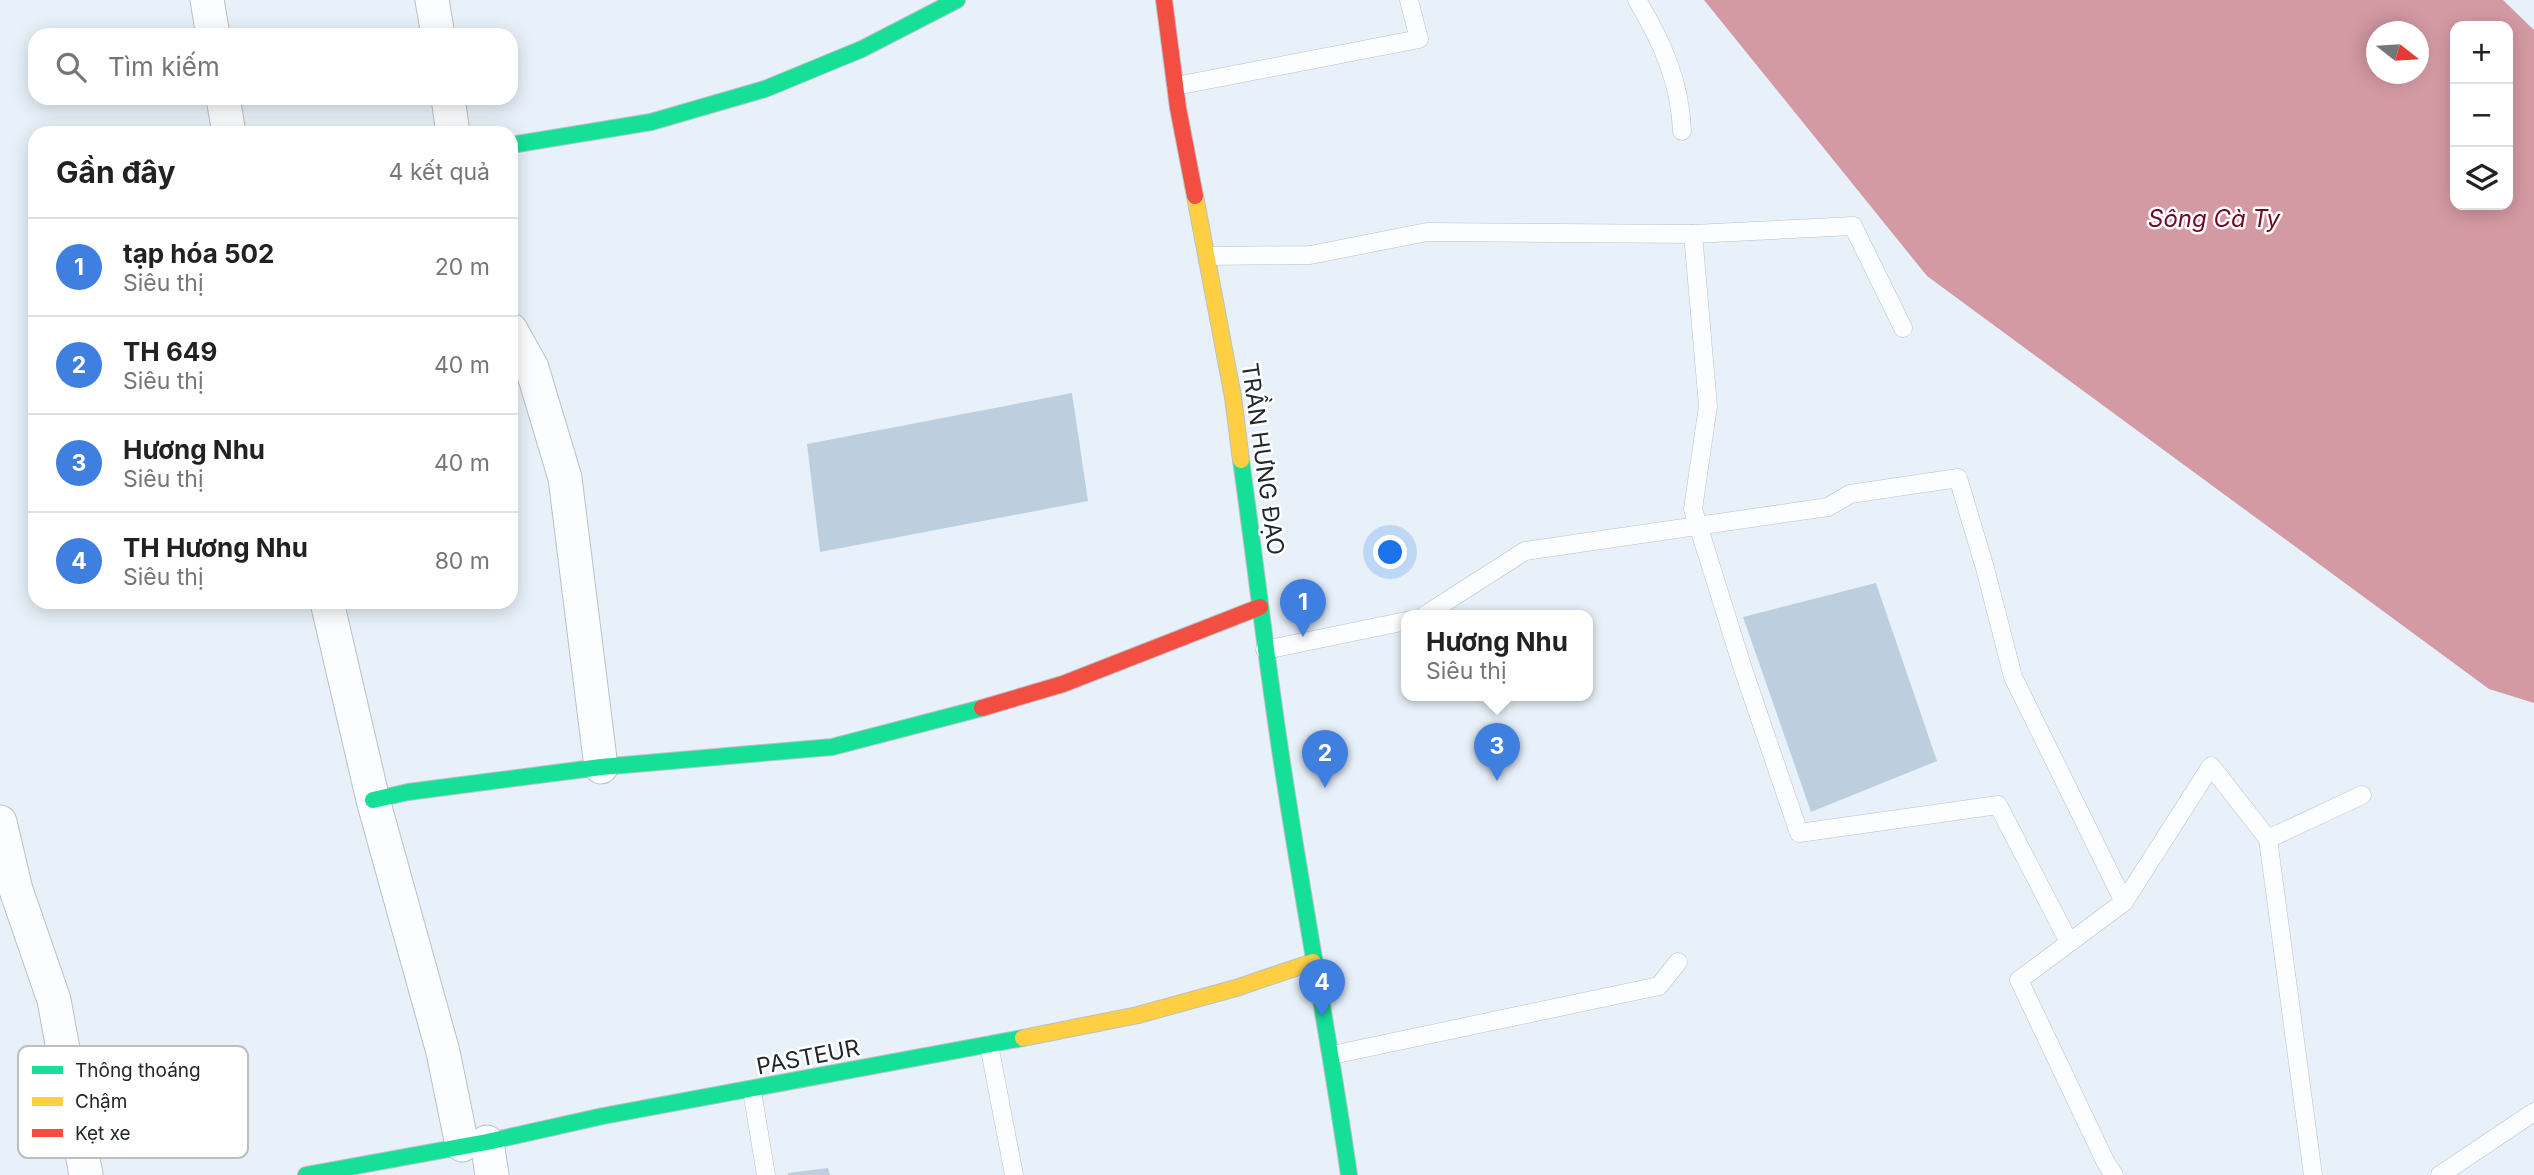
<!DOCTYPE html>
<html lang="vi">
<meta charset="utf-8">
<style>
:root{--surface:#fff;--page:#f6f6f6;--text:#222;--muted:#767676;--line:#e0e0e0;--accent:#ea580c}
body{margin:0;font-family:Inter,sans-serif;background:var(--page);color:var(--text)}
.controls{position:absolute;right:21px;top:21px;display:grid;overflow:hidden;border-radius:14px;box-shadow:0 4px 18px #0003}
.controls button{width:63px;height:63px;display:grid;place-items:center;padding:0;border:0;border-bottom:2px solid var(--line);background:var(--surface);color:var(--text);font:35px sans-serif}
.compass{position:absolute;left:2366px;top:21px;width:63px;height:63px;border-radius:50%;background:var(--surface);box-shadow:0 4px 18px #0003;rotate:107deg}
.you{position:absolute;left:1391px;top:553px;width:24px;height:24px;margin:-18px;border:5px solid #fff;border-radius:50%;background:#1a73e8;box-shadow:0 0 0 10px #1a73e833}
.badge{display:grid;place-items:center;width:46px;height:46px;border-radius:50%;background:var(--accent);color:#fff;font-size:23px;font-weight:700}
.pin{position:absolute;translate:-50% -58px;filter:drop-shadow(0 2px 4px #0008)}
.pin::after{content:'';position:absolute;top:37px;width:24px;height:21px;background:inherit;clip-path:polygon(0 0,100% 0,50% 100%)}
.popup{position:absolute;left:1401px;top:610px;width:192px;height:91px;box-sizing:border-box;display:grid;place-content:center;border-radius:14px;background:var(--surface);filter:drop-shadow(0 2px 5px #0005);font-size:23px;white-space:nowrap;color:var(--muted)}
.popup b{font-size:26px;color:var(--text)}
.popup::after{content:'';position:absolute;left:50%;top:100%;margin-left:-14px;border:14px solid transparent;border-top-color:var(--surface)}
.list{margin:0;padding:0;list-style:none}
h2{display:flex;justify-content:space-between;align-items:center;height:91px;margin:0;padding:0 28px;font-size:30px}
h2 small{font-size:23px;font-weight:400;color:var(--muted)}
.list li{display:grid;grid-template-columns:46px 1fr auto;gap:21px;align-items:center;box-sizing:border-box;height:98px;padding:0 28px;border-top:2px solid var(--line)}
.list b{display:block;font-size:26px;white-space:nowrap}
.list p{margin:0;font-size:23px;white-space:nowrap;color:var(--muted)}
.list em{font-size:23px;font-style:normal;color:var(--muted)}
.icon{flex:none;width:38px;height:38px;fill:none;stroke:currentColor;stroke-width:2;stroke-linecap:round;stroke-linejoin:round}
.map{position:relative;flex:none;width:2534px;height:1175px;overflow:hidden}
.search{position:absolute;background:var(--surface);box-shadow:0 4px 18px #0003;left:28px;top:28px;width:490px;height:77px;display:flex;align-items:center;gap:18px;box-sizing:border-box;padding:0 24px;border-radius:21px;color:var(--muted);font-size:26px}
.panel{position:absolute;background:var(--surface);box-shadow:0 4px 18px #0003;left:28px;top:126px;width:490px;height:483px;border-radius:21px}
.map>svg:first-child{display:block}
.water{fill:#d49aa4;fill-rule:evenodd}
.building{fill:#bdcfde}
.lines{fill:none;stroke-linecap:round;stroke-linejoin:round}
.lane-casing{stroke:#b9c1c6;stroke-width:19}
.street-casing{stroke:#b9c1c6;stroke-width:35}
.fast-casing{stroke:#b9c1c6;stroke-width:18}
.slow-casing{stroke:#b9c1c6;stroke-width:18}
.jam-casing{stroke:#b9c1c6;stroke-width:18}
.lane{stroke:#fcfdfe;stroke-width:18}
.street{stroke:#fcfdfe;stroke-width:33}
.fast{stroke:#16e098;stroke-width:16}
.slow{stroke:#ffcf43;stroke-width:16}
.jam{stroke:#f24e42;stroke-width:16}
.labels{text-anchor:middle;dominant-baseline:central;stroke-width:5;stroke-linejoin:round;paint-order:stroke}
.street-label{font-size:23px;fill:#21272b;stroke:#fff}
.water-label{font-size:24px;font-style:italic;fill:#740727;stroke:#fff}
.key{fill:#fff;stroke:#bcbebf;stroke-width:2}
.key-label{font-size:19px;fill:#21272b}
</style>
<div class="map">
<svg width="2534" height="1175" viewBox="0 0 2534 1175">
<rect width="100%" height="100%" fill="#e8f1f9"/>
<path class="water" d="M1704,0H2503L2534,30V703L2489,689L1927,276ZM2455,26H2508V205H2455ZM2376,32H2418V74H2376Z"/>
<g class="building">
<path d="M1072,393L1088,501L820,552L807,444Z"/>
<path d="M1876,583L1937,761L1811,812L1743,617Z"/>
<path d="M828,1168L830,1175H788V1173Z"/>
</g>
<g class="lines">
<g class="lane-casing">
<g id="lane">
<path d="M1637,0C1662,42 1680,81 1682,131"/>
<path d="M1176,86L1419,39L1409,0"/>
<path d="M1693,234L1708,406L1693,509L1742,666L1799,833L1998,805L2069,942"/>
<path d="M1208,256L1310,255L1427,232L1693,234L1853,226L1903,328"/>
<path d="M1425,615L1525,551L1828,507L1850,494L1958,478L1985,568L2013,677L2124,902"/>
<path d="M1265,650L1406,621"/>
<path d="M2268,839L2313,1175"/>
<path d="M989,1045L1014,1175"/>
<path d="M1332,1055L1659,986L1678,962"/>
<path d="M752,1091L766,1175"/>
<path d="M2114,1175L2106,1163L2019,980L2124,902L2211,766L2268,839L2362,795"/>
<path d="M2440,1175L2534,1112"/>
</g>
</g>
<g class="street-casing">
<g id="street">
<path d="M207,0L213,35"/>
<path d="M432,0L438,35"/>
<path d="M223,98L229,133"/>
<path d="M448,98L453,133"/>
<path d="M511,330L532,368L565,478L601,767"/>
<path d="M327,602L373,800L443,1052L462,1145"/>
<path d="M0,822L16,890L54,1000L86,1175"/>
<path d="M487,1142L492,1175"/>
</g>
</g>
<g class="fast-casing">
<g id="fast">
<path d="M511,145L651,122L765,89L862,49L957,0"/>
<path d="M1241,460C1256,567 1268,675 1285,782C1305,913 1330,1043 1349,1175"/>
<path d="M373,800L408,792L601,767L832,747L982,708"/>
<path d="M306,1175L487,1142L603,1116L1023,1038"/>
</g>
</g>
<g class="slow-casing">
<g id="slow">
<path d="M1195,196L1233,397L1241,460"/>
<path d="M1023,1038L1138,1015L1236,988L1313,962"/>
</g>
</g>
<g class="jam-casing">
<g id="jam">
<path d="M1164,0L1178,108L1195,196"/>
<path d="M982,708L1063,684L1260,607"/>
</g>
</g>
<use href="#lane" class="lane"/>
<use href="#street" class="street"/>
<use href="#fast" class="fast"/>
<use href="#slow" class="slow"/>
<use href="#jam" class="jam"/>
</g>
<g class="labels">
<g class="street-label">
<text transform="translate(1263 459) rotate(82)">TRẦN HƯNG ĐẠO</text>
<text transform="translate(808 1057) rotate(-11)">PASTEUR</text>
</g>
<g class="water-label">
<text x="2214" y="218">Sông Cà Ty</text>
</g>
</g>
<rect x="18" y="1046" width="230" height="112" rx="10" class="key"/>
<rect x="32" y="1066" width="31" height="8" fill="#16e098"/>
<rect x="32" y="1097" width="31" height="9" fill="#ffcf43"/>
<rect x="32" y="1129" width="31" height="8" fill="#f24e42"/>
<g class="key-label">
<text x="75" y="1077">Thông thoáng</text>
<text x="75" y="1108">Chậm</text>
<text x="75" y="1140">Kẹt xe</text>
</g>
</svg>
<div class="controls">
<button>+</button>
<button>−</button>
<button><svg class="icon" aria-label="layers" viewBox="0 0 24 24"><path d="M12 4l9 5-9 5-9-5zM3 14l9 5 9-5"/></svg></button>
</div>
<svg class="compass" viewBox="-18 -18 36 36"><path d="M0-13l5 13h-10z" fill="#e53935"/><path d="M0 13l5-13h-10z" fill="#767676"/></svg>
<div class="you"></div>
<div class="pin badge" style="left:1303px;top:637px;background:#3f7fe0">1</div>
<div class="pin badge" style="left:1325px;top:788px;background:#3f7fe0">2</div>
<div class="pin badge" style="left:1497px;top:781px;background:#3f7fe0">3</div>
<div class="popup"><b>Hương Nhu</b>Siêu thị</div>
<div class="pin badge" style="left:1322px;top:1017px;background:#3f7fe0">4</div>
<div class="search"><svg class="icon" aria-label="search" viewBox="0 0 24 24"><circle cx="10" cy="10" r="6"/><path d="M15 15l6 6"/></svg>Tìm kiếm</div>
<section class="panel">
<h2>Gần đây<small>4 kết quả</small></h2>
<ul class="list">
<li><span class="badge" style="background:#3f7fe0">1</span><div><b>tạp hóa 502</b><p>Siêu thị</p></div><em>20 m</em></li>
<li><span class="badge" style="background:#3f7fe0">2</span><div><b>TH 649</b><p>Siêu thị</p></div><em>40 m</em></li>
<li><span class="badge" style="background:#3f7fe0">3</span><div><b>Hương Nhu</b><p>Siêu thị</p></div><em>40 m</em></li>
<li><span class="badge" style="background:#3f7fe0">4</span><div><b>TH Hương Nhu</b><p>Siêu thị</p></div><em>80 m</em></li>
</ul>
</section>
</div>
